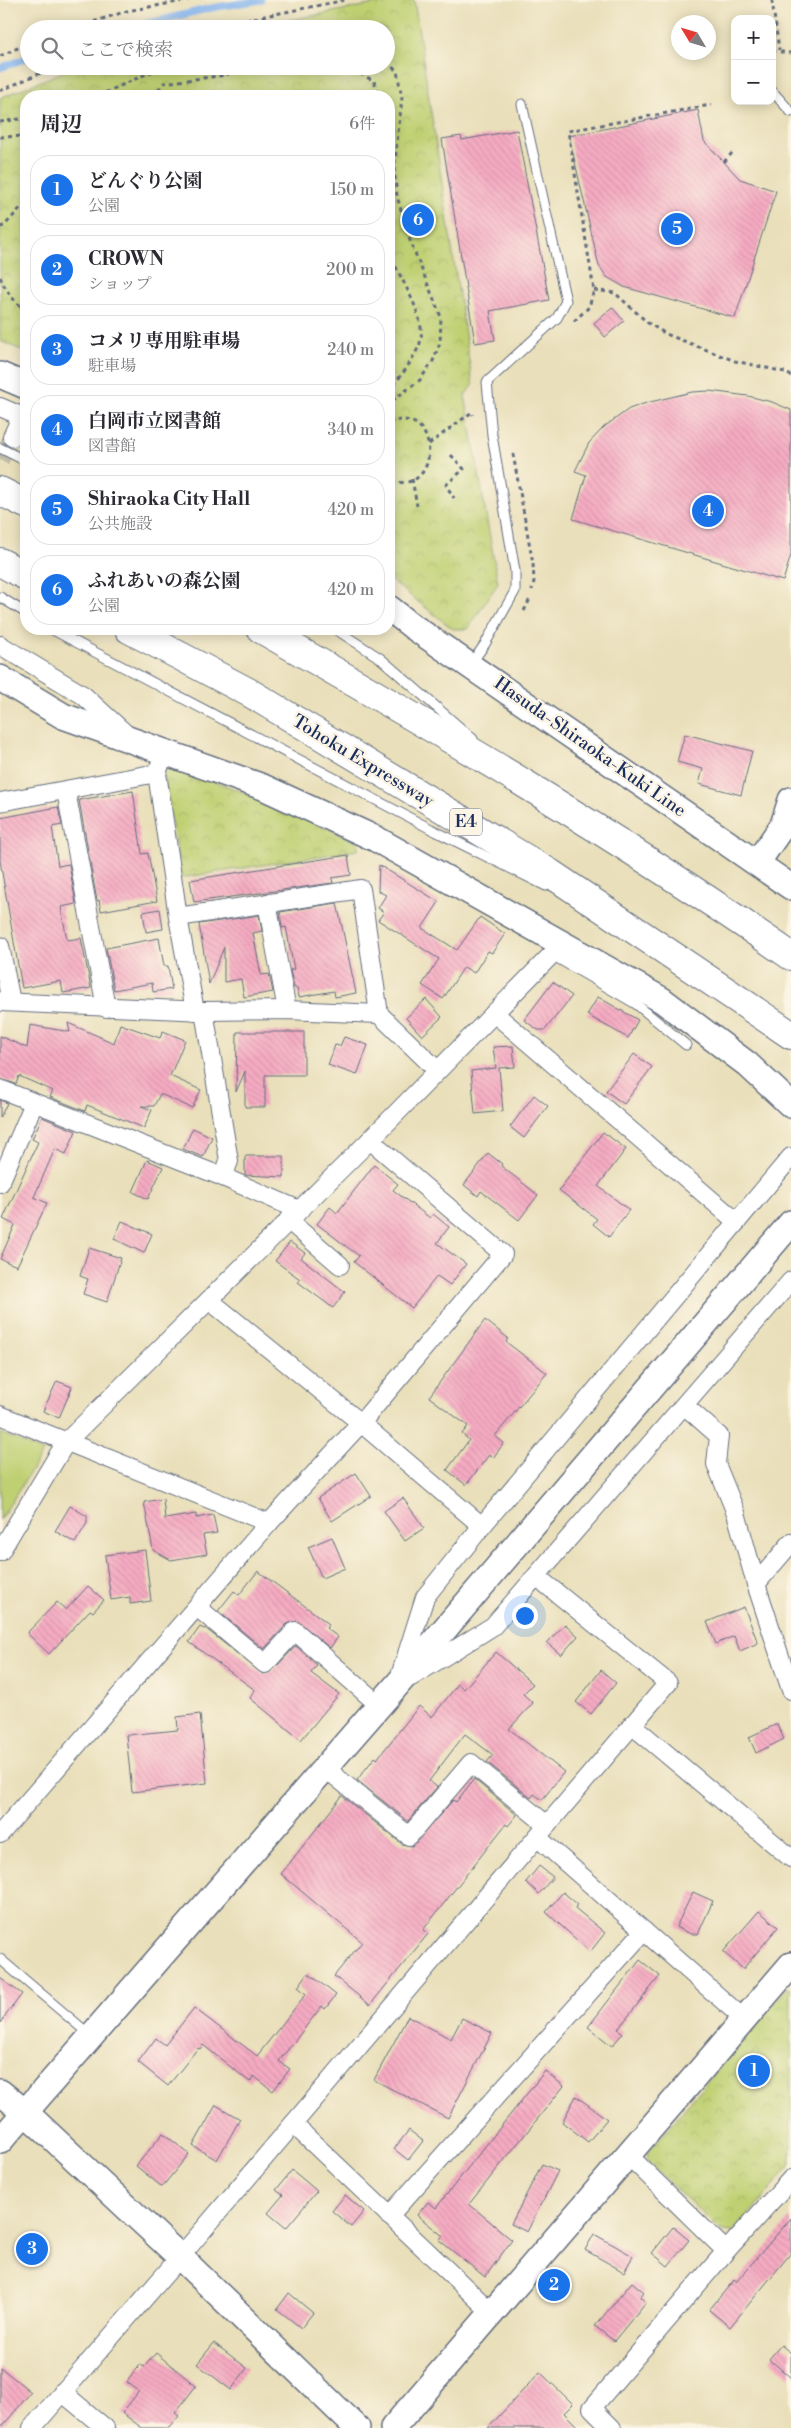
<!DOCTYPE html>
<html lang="ja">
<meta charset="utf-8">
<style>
:root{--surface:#fff;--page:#f7f7f7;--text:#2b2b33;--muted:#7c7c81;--line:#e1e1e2;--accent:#1a73e8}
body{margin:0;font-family:"Libre Bodoni","Noto Serif JP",serif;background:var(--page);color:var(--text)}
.controls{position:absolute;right:15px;top:15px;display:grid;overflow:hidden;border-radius:10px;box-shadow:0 2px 12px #0003}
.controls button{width:45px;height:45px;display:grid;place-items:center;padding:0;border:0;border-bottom:1px solid var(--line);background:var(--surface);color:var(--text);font:25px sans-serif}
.compass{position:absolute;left:671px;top:15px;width:45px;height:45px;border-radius:50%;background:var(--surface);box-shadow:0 2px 12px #0003;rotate:308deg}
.you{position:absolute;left:524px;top:1615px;width:18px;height:18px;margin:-12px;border:4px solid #fff;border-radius:50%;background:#1a73e8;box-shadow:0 0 0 8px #1a73e833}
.badge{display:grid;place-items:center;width:32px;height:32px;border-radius:50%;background:var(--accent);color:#fff;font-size:16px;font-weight:700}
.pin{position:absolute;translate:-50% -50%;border:2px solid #fff;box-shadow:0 1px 5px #0006}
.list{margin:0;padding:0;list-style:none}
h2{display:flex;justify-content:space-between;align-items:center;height:65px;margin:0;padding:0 20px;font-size:21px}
h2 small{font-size:16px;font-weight:400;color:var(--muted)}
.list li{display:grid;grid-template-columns:32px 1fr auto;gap:15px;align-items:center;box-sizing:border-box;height:70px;margin:0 10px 10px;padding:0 10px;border:1px solid var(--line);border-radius:20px}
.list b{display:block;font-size:19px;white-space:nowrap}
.list p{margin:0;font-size:16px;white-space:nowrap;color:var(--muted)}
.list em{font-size:16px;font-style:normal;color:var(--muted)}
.icon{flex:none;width:28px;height:28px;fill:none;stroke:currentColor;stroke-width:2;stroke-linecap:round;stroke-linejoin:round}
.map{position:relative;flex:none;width:791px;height:2428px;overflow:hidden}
.search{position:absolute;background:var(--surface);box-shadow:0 2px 12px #0003;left:20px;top:20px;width:375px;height:55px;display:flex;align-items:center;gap:12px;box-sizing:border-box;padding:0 18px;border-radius:28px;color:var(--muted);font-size:19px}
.panel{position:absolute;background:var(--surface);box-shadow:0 2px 12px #0003;left:20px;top:90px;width:375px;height:545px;border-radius:20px}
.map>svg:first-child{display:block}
.green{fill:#bfd072;stroke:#6d8068}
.park{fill:url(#park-crowns);stroke:#6d8068}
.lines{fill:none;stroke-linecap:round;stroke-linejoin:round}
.stream{stroke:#83b3ee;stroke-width:7}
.building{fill:url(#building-back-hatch)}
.street-tunnel{stroke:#c0bca8;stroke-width:18;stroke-dasharray:18 9;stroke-linecap:butt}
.lane-casing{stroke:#636d7e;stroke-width:11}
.street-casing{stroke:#636d7e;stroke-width:20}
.secondary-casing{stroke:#636d7e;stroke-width:28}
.highway-casing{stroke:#636d7e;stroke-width:30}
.path{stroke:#636d7e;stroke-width:3;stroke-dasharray:4 4;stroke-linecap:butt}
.lane{stroke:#fff;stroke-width:9}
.street{stroke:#fff;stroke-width:18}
.secondary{stroke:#fff;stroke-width:25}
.highway{stroke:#fff;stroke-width:28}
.labels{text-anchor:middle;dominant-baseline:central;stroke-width:5;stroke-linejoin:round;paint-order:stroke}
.shield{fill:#fcf5e5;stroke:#5e6a86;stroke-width:1}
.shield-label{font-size:16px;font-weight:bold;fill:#1b2f5e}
.street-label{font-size:18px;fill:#1b2f5e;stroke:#fcf5e5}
</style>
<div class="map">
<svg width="791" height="2428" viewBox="0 0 791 2428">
<defs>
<pattern id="park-crowns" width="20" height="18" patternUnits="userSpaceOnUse" patternTransform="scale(1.25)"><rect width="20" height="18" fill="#bfd072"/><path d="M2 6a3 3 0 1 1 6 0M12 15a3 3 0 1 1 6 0" fill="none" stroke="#a4b365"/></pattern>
<pattern id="building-back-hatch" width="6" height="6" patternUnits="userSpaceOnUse" patternTransform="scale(1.25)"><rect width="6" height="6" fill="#f6abc2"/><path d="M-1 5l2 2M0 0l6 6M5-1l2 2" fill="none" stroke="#d293a9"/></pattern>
</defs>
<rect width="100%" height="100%" fill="#fcf5e5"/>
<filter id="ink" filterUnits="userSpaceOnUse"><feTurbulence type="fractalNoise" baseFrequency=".02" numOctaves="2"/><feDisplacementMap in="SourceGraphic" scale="10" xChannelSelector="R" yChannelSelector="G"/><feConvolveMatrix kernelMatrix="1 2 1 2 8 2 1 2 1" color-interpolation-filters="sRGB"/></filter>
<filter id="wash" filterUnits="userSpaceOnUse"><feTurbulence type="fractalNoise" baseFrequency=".0096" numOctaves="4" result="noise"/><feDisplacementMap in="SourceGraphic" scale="20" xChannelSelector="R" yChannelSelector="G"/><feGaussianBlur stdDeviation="1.12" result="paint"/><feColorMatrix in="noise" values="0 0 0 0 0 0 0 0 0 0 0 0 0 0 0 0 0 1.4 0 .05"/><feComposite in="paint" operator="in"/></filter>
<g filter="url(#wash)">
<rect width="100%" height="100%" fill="#e9dfba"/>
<path class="green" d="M0,1433L43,1452L0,1520Z"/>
<g class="park">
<path d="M396,0H414L473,386L465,395L498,583L468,629H453L389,579V96H26V352L0,341V98L77,66H386V29H242Z"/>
<path d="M169,764L264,800L358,842V850L181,878L163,771Z"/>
<path d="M787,1988L791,1989V2165L734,2232L722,2231L647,2162L648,2152Z"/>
</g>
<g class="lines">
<g class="stream">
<path d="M125,29L211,8L261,0"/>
<path d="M0,68L29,57"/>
</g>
</g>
<g id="blocks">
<g class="building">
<path d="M698,110L704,141L740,179L776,191L735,318L624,287L607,277L599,266L569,136Z"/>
<path d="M517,130L549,300L490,311L495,340L475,343L442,139L461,136L462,140Z"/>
<path d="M612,307L624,321L605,337L594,323Z"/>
<path d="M709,391L748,396L772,402L791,410V555L783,581L573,519L586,475L575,471L589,443L604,427L629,409L646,403L692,392Z"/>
<path d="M685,734L752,751L741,795L699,784L703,769L677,762Z"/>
<path d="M133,791L142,854L148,853L157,901L101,911L99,900L97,901L79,800Z"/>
<path d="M58,807L62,825L52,827L58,866L69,864L76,904L61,907L67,940L81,938L91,988L63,993L61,981L22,988L0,861V818Z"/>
<path d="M348,855L351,875L332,878L333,883L194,902L190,880Z"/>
<path d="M379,865L439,902L422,928L457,950L480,917L505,934L492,953L488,951L474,973L464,967L443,999L422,985L439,959L378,920L384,912L378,908L386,895L378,891Z"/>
<path d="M337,903L356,993L335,997L334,991L299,997L297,988H294L290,970L294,969L286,927L282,928L280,912Z"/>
<path d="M160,909L163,929L146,932L143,912Z"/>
<path d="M259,915L262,931L253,933L261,975L269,974L273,992L244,997L241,979L224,982V947L209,984L199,924Z"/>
<path d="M159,938L164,966H168L172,989L153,992L152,983L114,990L106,948Z"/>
<path d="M553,982L572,996L545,1030H538L524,1020Z"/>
<path d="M598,997L638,1020L628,1038L587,1015Z"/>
<path d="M426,999L442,1017L422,1036L406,1018Z"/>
<path d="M68,1023L114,1043L120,1024L160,1038L163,1031L185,1040L170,1076L201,1090L192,1108L160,1094L154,1106H141L152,1110L144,1128L87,1105L85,1111L50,1097L53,1091L19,1076L16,1084L0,1079V1036L27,1048L30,1025L70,1032Z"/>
<path d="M237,1032H304V1075H265V1107H245V1071L236,1092Z"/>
<path d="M344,1037L368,1045L357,1075L328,1065L335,1045L340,1046Z"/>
<path d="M513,1046L515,1067L499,1068L503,1111L475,1114L471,1071L496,1068L493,1047Z"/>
<path d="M634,1054L652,1067L624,1104L606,1091Z"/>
<path d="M534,1095L548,1106L524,1138L510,1127Z"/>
<path d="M0,1100L7,1103L0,1118Z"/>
<path d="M42,1117L76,1131L66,1154L55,1149L34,1197L47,1203L17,1266L0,1259L15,1225L3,1219L38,1142L32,1139Z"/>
<path d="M193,1128L212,1137L203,1157L183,1149Z"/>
<path d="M603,1132L626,1149L598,1186L629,1210L609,1237L593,1224L597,1219L559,1190Z"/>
<path d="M488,1153L502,1164L501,1166L538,1195L519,1220L481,1191L478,1196L464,1185Z"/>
<path d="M245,1156H284V1177L245,1175Z"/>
<path d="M147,1160L163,1167L148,1199L133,1192Z"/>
<path d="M374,1165L398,1184L393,1190L430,1218L433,1214L449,1227L437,1243L466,1264L450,1285L437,1276L412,1308L354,1262L359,1256L317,1224L330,1207L337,1213Z"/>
<path d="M122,1221L152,1234L144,1253L114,1239Z"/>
<path d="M290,1242L305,1253L301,1258L345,1292L333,1308L298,1282L300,1279L275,1261Z"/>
<path d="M89,1248L121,1258L107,1302L83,1294L88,1279L80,1276Z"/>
<path d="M485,1320L508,1338L506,1342L547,1373L495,1436L504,1443L493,1458L489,1455L466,1485L447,1470L469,1440L462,1434L468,1426L429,1397Z"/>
<path d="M57,1381L72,1387L59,1418L43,1411Z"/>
<path d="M356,1473L371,1496L332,1521L318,1498Z"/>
<path d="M403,1498L424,1528L405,1541L384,1511Z"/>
<path d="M163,1499L165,1519L196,1514V1518L213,1515L217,1533L203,1535L207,1554L171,1560L153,1550L144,1502Z"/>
<path d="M70,1506L87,1516V1523L75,1543L55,1531Z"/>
<path d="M332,1537L345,1568L322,1578L308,1547Z"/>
<path d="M145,1550L151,1601L130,1604V1597L111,1600L105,1555Z"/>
<path d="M258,1571L329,1624L326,1628L338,1637L330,1648L297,1621L287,1624L264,1649L218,1611L234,1591L239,1595Z"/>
<path d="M88,1586L104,1600L93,1612L90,1610L49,1654L27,1633L57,1602L66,1610Z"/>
<path d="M744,1607L758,1643L740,1651L734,1636L716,1644L707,1622Z"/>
<path d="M565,1624L578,1636L561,1655L547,1643Z"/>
<path d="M200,1627L204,1629L205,1628L263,1674L272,1671L296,1646L317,1665L311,1673L339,1694L301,1740L250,1698L255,1690L189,1642Z"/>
<path d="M496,1652L533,1684L523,1694L533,1703L509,1729L564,1772L542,1800L534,1794L531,1798L487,1762L493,1755L465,1734L429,1781L437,1787L408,1821L357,1780L375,1757L377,1759L419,1706L432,1717L458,1684L464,1689Z"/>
<path d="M601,1670L616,1683L591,1714L576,1702Z"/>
<path d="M200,1714L207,1783L132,1792L126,1735L178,1730L177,1717Z"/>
<path d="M777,1724L784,1739L756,1753L749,1737Z"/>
<path d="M474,1779L517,1815L508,1826L506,1824L423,1930L428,1934L370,2005L334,1976L362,1942L281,1874L342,1796L402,1844L412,1846L453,1800L456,1802Z"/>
<path d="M539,1866L553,1877L539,1894L526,1882Z"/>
<path d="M563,1892L577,1904L575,1908L605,1933L590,1952L546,1912Z"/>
<path d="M693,1892L713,1901L698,1934H691L676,1927Z"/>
<path d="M759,1911L778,1927L743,1969L723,1952Z"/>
<path d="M640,1960L660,1976L618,2029L623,2033L612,2046L588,2027Z"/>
<path d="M308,1973L336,1995L325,2009L322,2006L279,2061L290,2069L273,2091L254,2076L250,2082L203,2045L200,2049L198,2048L168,2086L138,2062L156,2038L165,2045L194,2008L257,2056L306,1994L298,1987Z"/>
<path d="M0,1978L22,1994L0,2023Z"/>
<path d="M408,2016L451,2039L462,2018L492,2033L448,2118L374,2080Z"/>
<path d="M545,2071L564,2086L469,2204L512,2240L485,2277L439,2240L443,2236L417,2215L428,2202L436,2208Z"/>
<path d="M576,2096L607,2119L588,2142L562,2122Z"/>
<path d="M216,2105L240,2119L217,2160L193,2146Z"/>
<path d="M409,2130L423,2141L408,2160L394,2149Z"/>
<path d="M163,2133L189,2154L162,2187L136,2166Z"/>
<path d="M542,2164L558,2171L527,2232L511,2224Z"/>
<path d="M292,2170L317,2191L286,2228L268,2213L283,2195L276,2190Z"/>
<path d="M345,2195L364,2211L351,2227L332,2211Z"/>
<path d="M791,2218V2253L730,2327L709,2310L734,2280L736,2282Z"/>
<path d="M673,2227L689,2240L668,2266L652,2253Z"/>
<path d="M594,2234L633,2256L624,2272L585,2250Z"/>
<path d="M632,2282L644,2292L640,2297L646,2302L614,2341L595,2326Z"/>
<path d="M289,2293L313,2313L301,2328L277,2309Z"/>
<path d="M214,2343L247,2368L231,2390L197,2364Z"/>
<path d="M781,2345L791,2353V2378L769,2359Z"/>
<path d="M156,2353L196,2386L175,2413L179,2416L169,2428H142L122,2413L139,2391L127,2382L140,2364L144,2367Z"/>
<path d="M0,2367L31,2392L1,2428H0Z"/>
<path d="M540,2372L573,2404L564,2413L579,2428H488Z"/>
</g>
</g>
</g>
<g filter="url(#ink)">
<use href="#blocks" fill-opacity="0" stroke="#636d7e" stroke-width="1"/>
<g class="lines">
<path class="street-tunnel" d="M0,460L12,437"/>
<g class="lane-casing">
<g id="lane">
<path d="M772,91L791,112"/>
<path d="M0,448L26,461"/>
<path d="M0,597L26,613"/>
<path d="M51,629L431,829L546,886"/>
<path d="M335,629L380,658L473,739"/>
<path d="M471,664L485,644L515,591V571L492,435L487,382L557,318L566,301L522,104"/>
<path d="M552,955L636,1004L686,1045"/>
<path d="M0,1959L90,2035"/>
</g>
</g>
<g class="street-casing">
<g id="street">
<path d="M0,407L26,418"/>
<path d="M12,437L22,415"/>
<path d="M0,645L83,695L128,736"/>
<path d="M165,751L157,773L178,917L195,1011"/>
<path d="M66,791L106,1008"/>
<path d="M0,802L157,773"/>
<path d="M267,903L287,1010"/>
<path d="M178,917L361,889L379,1014"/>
<path d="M0,946L11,1002"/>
<path d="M0,1002L204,1011L287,1010L379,1014L437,1070"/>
<path d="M204,1011L229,1161L223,1177"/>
<path d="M494,1013L737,1222"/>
<path d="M0,1089L223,1177L299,1210"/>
<path d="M0,1183L34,1103"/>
<path d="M288,1220L340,1265"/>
<path d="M209,1300L361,1423L482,1526"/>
<path d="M685,1406L719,1436L716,1464L736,1513L756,1584L791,1690"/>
<path d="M0,1415L269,1523"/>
<path d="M0,1552L66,1442L370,1140L563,943"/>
<path d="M756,1584L791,1543"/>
<path d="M197,1607L265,1664L295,1631L379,1705"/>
<path d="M400,1676L425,1597L482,1526L791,1157"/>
<path d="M411,1677L493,1626L791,1281"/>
<path d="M632,1725L791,1858"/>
<path d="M325,1768L409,1836L471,1763L547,1825"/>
<path d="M0,1834L269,1523L361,1423L503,1254L370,1140"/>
<path d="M537,1837L745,2020"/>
<path d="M293,2124L491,2312"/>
<path d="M627,2154L726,2251"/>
<path d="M389,2216L644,1931"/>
<path d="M62,2392L105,2428"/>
<path d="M32,2428L180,2257L668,1683L537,1577"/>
<path d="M612,2428L592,2408L726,2251L791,2179"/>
</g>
</g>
<g class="secondary-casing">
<g id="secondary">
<path d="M0,375L26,386"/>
<path d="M389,608L412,626L791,887"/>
<path d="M0,678L63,716L263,787L376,839L662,1000L747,1064L791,1105"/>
<path d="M757,863L783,825L791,800"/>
<path d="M0,2092L25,2112L180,2257L357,2428"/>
<path d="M0,2141L397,1685L791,1223"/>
<path d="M393,2428L791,1965"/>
</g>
</g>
<g class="highway-casing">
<g id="highway">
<path d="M0,491L26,504"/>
<path d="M0,562L26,576"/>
<path d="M129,629L250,693L550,873L791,1035"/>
<path d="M261,629C442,732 620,838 791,956"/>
</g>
</g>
<g class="path">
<path d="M772,0L779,50"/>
<path d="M71,29L127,11L189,0"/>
<path d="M199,29L346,0"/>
<path d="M772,51L791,53"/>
<path d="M0,56L29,43"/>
<path d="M386,62L397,71L402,98L394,169L397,196L409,238L441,317L440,343L433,361L420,380L389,403"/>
<path d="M236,66L272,71L282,66"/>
<path d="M346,66L374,81L379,96"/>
<path d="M0,91L56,66"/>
<path d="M98,96L164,66"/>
<path d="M153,96L164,83L226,75L239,67"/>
<path d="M0,122L26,118"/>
<path d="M0,137L26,136"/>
<path d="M724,162L733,152"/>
<path d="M0,227L4,226L26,202"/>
<path d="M389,252C398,276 428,317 420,343C419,348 415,353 413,357C407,368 399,380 389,388"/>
<path d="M0,277C6,291 14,302 26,310"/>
<path d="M594,290L615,293L648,323L666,334L735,361L785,372L791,376"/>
<path d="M574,321L589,307L594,290L568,131L711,105"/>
<path d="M389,423C441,402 443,499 389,480"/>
<path d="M429,444L472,412L473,415"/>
<path d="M513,454L533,564L534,581L532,590"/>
<path d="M451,455L464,469L446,485L454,498"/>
<path d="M412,479L417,506"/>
<path d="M524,611L530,599"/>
</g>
<use href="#lane" class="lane"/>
<use href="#street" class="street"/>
<use href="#secondary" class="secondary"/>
<use href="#highway" class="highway"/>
</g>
</g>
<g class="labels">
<rect class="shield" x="450" y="808.5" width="32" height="27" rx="4"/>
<g class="shield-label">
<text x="466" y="822">E4</text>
</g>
<g class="street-label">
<text transform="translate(590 747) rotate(35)">Hasuda-Shiraoka-Kuki Line</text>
<text transform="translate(363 761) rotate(31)">Tohoku Expressway</text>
</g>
</g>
</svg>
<div class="controls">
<button>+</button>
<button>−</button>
</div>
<svg class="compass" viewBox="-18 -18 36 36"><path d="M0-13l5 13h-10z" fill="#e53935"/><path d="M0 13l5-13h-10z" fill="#7c7c81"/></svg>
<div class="you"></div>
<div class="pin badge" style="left:754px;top:2071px">1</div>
<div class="pin badge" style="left:554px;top:2285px">2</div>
<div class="pin badge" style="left:32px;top:2249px">3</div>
<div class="pin badge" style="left:708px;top:511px">4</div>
<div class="pin badge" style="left:677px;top:229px">5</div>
<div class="pin badge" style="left:418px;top:220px">6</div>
<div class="search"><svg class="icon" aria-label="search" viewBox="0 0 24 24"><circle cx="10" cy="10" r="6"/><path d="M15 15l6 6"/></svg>ここで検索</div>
<section class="panel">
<h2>周辺<small>6件</small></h2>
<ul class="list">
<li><span class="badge">1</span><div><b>どんぐり公園</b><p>公園</p></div><em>150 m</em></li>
<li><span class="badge">2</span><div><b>CROWN</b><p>ショップ</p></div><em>200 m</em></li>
<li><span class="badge">3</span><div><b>コメリ専用駐車場</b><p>駐車場</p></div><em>240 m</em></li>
<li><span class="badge">4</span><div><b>白岡市立図書館</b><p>図書館</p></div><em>340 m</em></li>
<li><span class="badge">5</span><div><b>Shiraoka City Hall</b><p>公共施設</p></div><em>420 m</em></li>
<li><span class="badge">6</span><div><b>ふれあいの森公園</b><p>公園</p></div><em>420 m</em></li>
</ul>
</section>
</div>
